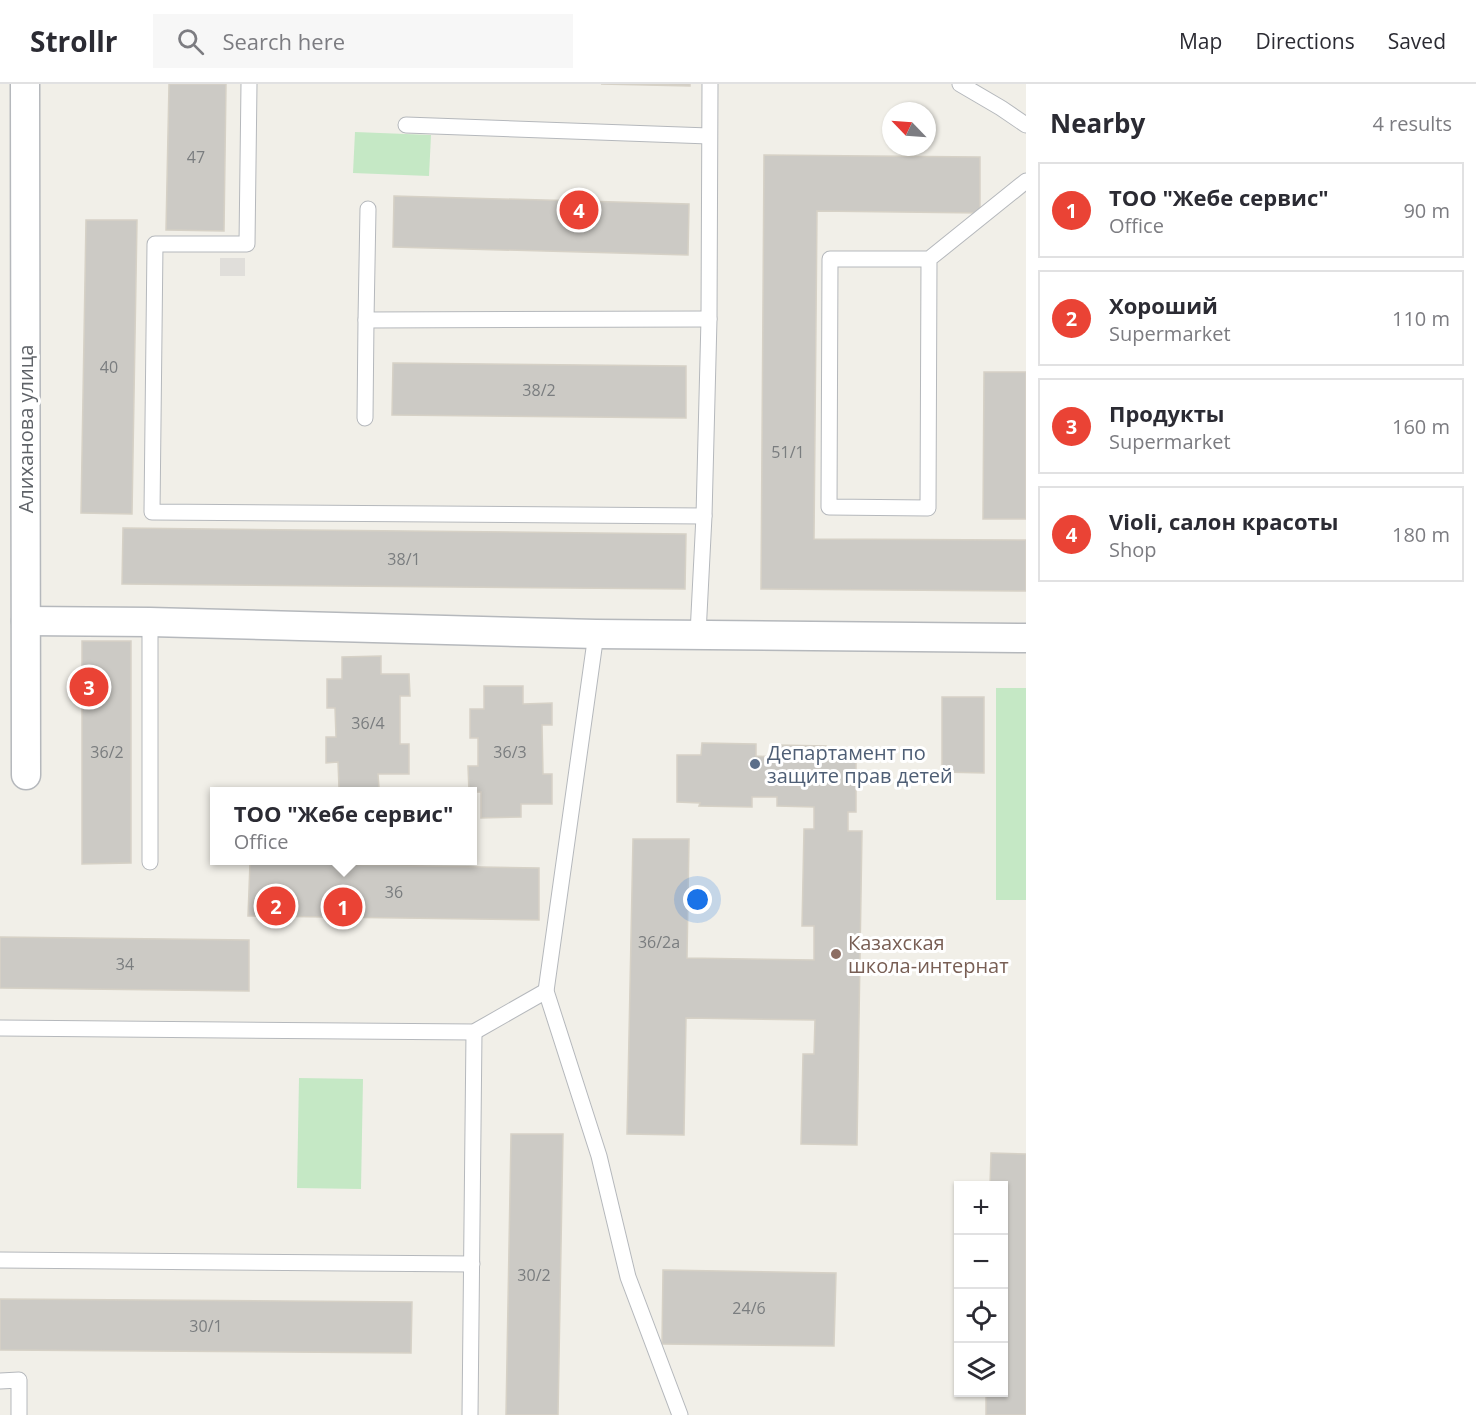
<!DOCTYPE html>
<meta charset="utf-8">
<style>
:root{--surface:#fff;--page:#f7f7f7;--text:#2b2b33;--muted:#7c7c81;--line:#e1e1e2;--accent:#ea4335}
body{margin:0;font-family:"Open Sans",sans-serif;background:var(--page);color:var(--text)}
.controls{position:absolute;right:18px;bottom:18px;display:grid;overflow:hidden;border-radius:0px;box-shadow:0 2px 4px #0004}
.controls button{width:54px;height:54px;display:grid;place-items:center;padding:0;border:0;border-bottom:2px solid var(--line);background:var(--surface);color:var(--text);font:30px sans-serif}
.compass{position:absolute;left:882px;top:18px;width:54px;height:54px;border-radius:50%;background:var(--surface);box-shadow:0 2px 4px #0004;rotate:295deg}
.you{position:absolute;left:698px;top:816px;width:21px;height:21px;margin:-15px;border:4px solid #fff;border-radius:50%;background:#1a73e8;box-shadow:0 0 0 9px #1a73e833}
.badge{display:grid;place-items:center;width:39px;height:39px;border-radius:50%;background:var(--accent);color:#fff;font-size:20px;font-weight:700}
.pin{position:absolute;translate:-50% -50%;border:3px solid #fff;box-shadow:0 2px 6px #0006}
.popup{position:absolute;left:210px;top:703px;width:267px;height:78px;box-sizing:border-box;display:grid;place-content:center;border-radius:0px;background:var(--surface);filter:drop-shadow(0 2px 4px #0005);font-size:20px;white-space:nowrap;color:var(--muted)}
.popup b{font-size:22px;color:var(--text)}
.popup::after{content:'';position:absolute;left:50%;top:100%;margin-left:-12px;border:12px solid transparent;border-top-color:var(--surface)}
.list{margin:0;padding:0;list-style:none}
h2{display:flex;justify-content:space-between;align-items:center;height:78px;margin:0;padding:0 24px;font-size:26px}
h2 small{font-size:20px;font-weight:400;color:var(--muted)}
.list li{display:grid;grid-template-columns:39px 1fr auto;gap:18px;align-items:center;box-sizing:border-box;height:96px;margin:0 12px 12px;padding:0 12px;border:2px solid var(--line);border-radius:0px}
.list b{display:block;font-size:22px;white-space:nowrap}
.list p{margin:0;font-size:20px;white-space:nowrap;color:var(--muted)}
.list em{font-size:20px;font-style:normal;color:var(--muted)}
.icon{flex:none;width:33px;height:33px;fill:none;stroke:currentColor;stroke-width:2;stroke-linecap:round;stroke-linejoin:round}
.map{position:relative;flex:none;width:1026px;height:1331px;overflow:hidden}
header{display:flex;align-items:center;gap:36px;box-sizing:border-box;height:84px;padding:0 30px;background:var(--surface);border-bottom:2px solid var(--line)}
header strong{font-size:28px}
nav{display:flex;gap:33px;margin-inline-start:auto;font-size:21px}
.search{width:420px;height:54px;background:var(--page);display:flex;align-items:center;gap:15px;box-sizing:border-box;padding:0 21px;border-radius:0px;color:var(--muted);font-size:22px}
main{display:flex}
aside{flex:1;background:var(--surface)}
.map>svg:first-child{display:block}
.industrial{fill:#e0deda}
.green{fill:#c5e8c5}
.building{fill:#cccac5;stroke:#d6d1c6;stroke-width:1.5}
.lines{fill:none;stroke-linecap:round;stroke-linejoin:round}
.service-casing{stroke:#b5b8bc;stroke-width:17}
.minor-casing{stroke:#b5b8bc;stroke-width:31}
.service{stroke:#fff;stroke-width:15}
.minor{stroke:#fff;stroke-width:28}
.service-dot{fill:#5c6f8a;stroke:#fff;stroke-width:2}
.education-dot{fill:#8d6e63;stroke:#fff;stroke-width:2}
.labels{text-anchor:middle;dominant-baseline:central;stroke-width:6;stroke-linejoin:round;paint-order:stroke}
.number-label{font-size:16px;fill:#7a7d7f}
.street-label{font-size:20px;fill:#5f6368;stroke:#fff}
.service-label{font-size:20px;fill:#4e5e75;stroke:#fff;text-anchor:start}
.education-label{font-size:20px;fill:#785e54;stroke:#fff;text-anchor:start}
</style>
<header>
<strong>Strollr</strong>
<div class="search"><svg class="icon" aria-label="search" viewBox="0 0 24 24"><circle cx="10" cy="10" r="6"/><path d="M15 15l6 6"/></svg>Search here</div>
<nav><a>Map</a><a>Directions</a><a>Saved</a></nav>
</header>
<main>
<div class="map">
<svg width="1026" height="1331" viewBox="0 0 1026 1331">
<rect width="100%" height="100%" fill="#f1efe8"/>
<rect class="industrial" x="220" y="174" width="25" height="18"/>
<g class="green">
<path d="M355,48L431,51L429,92L353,89Z"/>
<rect x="996" y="604" width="30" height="212"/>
<path d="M299,994L363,995L361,1105L297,1104Z"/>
</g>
<g class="building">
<path d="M169,0H226L224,147L166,146Z"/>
<path d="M601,0H690V2Z"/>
<path d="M764,71L980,73V129L817,127L814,455L1026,456V507L761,505Z"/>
<path d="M394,112L689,120L688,171L393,163Z"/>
<path d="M86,136H137L132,430L81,429Z"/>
<path d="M393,279L686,282V334L392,331Z"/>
<path d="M984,288H1026V435H983Z"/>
<path d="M123,444L686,450L685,505L122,500Z"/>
<path d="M82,557H131V779L82,780Z"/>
<path d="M381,572V590H409L410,612H400V660H409V690H378L379,704H339L338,678L326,679V653H336L335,624H327V595H342V573Z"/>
<path d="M484,602H523V620L552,619V641H542L543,690H552V720H521V733L481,734V708H469L468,682H478V654H470V625H484Z"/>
<path d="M942,613H984V689L942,688Z"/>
<path d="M702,659L756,660V672L776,673L777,661L826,662V672H856V728H848V747H862L857,1061L801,1060L803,970H814L815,936L686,934L684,1051L627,1050L633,755H689L687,874L814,876V842H802L804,745H814V723L777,722V713H752V723L699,722L700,719L677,718V671H701Z"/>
<path d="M250,779L539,784V836L248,832Z"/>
<path d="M0,853L249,856V907L0,904Z"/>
<path d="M511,1050H563L558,1331H506Z"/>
<path d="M991,1069L1026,1070V1331H986V1308H1004V1102H990Z"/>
<path d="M663,1186L836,1189L834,1262L662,1260Z"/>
<path d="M0,1215L412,1218L411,1269L0,1266Z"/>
</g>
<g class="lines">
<g class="service-casing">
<g id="service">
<path d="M249,0L247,160H155L152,428L704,432"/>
<path d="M960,0L1001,24L1026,41"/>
<path d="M406,41L709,52"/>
<path d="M929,175L928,424L829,423L830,175H929L1026,97"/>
<path d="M366,236L368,125"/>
<path d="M365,334L366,236L709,235"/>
<path d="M150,538V778"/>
<path d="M596,550L546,907L599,1072L628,1193L680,1331"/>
<path d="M698,550L704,432L709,235L710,0"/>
<path d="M0,944L474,948L546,907"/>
<path d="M0,1176L472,1180"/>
<path d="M0,1297L19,1296V1331"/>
<path d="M470,1331L474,948"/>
</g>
</g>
<g class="minor-casing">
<g id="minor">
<path d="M25,0L26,691"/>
<path d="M26,537L150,538L596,550L1026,554"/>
</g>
</g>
<use href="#service" class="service"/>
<use href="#minor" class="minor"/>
</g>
<circle class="service-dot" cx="755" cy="680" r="6"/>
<circle class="education-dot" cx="836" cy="870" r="6"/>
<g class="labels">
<g class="number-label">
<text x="196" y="73">47</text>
<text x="109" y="283">40</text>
<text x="539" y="306">38/2</text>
<text x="788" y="368">51/1</text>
<text x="404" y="475">38/1</text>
<text x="368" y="639">36/4</text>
<text x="107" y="668">36/2</text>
<text x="510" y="668">36/3</text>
<text x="394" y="808">36</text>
<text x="659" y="858">36/2а</text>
<text x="125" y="880">34</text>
<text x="534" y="1191">30/2</text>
<text x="749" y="1224">24/6</text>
<text x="206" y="1242">30/1</text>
</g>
<g class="street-label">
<text transform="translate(25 345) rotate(-90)">Алиханова улица</text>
</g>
<g class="service-label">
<text x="767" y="668">Департамент по<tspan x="767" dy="23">защите прав детей</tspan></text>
</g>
<g class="education-label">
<text x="848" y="858">Казахская<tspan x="848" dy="23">школа-интернат</tspan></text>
</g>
</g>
</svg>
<div class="controls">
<button>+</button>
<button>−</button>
<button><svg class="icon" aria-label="locate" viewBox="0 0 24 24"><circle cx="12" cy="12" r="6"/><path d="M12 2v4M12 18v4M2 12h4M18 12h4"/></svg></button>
<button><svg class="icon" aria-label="layers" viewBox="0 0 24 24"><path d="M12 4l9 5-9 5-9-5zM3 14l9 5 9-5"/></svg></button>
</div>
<svg class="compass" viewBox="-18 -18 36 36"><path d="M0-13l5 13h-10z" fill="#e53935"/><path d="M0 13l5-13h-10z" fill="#7c7c81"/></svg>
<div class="you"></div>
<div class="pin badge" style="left:343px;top:823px">1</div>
<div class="popup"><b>ТОО &quot;Жебе сервис&quot;</b>Office</div>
<div class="pin badge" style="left:276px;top:822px">2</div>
<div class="pin badge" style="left:89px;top:603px">3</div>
<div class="pin badge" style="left:579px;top:126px">4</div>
</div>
<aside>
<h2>Nearby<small>4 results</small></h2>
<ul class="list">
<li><span class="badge">1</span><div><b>ТОО &quot;Жебе сервис&quot;</b><p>Office</p></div><em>90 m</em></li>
<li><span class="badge">2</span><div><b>Хороший</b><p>Supermarket</p></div><em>110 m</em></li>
<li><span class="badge">3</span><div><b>Продукты</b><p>Supermarket</p></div><em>160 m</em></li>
<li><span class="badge">4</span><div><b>Violi, салон красоты</b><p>Shop</p></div><em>180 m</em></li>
</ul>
</aside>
</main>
